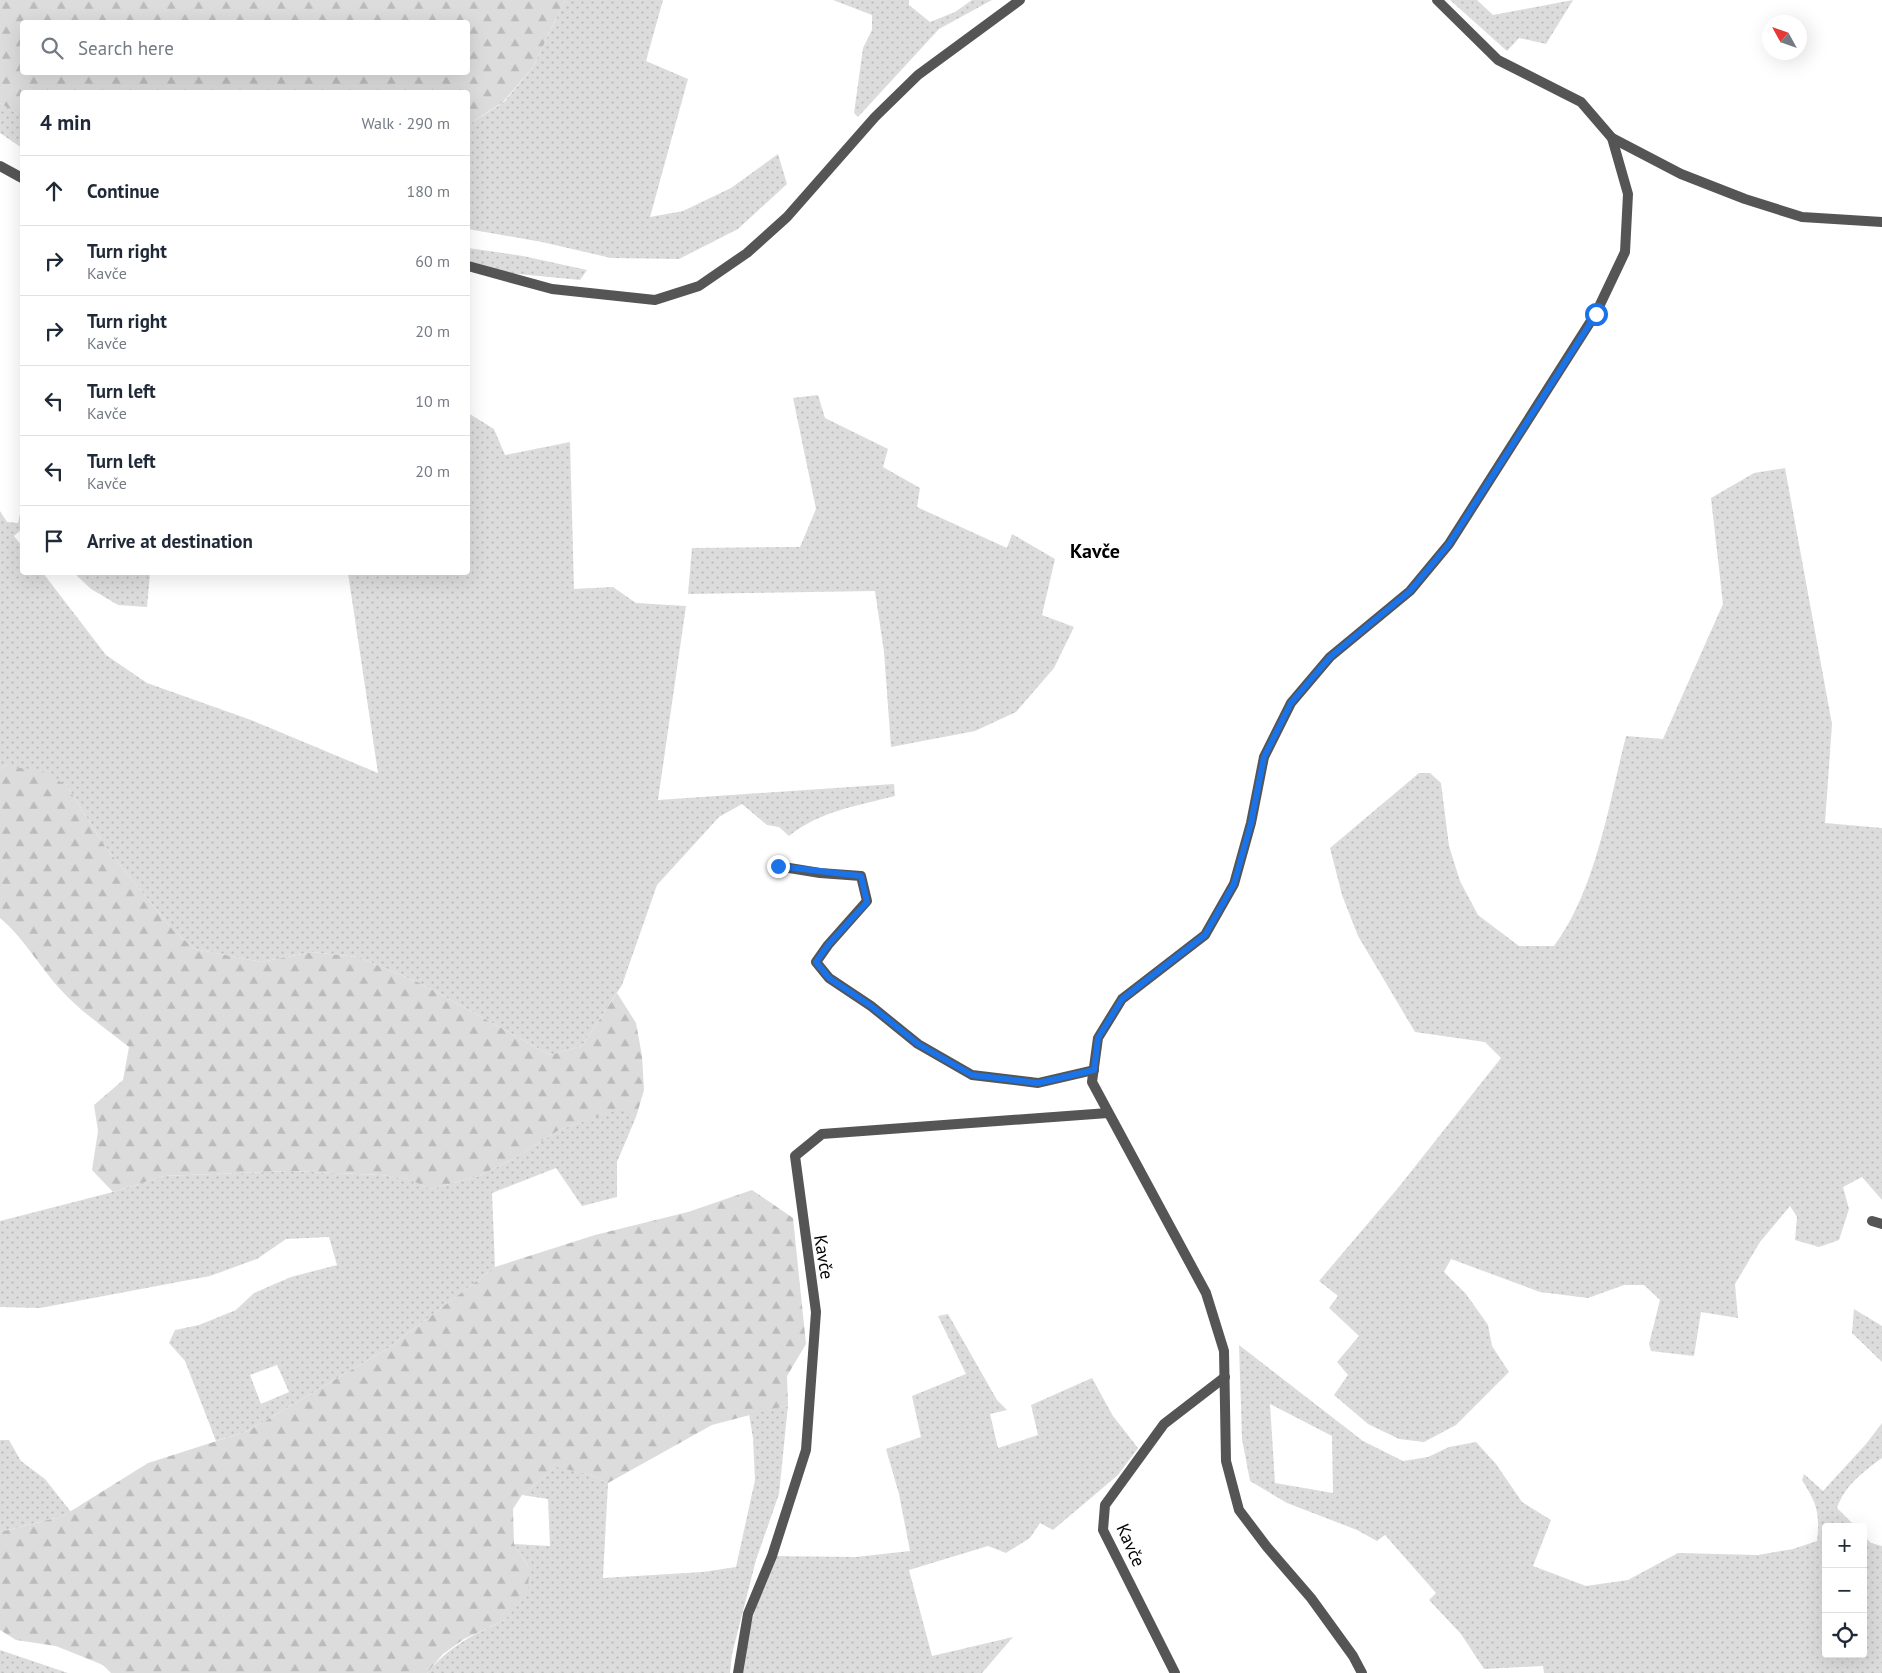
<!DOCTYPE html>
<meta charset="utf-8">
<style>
:root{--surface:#fff;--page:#f2f2f3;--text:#1f2937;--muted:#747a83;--line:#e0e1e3}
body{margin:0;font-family:"PT Sans",sans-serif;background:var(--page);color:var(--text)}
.controls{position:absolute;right:15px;bottom:15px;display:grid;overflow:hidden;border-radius:5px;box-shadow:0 5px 20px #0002}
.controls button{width:45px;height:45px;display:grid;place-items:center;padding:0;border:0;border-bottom:1px solid var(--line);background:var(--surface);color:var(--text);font:25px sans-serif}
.compass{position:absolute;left:1762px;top:15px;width:45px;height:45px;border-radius:50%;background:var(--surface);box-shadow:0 5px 20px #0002;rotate:310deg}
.stop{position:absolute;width:15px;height:15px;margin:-11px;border:4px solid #1a73e8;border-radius:50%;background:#fff}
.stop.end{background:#1a73e8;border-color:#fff;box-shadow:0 1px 5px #0008}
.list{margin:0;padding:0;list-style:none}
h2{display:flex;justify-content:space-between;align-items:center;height:65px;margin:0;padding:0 20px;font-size:21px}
h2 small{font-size:16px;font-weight:400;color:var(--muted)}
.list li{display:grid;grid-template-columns:32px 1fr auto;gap:15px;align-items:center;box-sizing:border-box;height:70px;padding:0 20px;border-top:1px solid var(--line)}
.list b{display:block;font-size:19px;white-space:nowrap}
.list p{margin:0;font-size:16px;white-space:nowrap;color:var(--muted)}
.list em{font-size:16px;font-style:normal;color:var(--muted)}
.icon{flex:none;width:28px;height:28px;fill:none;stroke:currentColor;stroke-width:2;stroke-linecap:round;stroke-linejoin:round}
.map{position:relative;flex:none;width:1882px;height:1673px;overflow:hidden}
.search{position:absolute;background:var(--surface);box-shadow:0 5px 20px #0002;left:20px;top:20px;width:450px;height:55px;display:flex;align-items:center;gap:12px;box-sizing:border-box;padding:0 18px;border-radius:5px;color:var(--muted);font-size:19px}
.panel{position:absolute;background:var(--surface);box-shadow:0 5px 20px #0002;left:20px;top:90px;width:450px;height:485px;border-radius:5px}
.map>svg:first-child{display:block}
.grass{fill:url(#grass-dots);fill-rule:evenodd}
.forest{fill:url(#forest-firs);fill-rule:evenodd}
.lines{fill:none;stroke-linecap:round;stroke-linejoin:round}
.lane{stroke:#555;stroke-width:10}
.street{stroke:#555;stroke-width:10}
.route{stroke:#1a73e8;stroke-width:6}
.labels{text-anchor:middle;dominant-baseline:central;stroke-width:4.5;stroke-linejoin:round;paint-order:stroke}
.street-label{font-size:18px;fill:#000;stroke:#fff}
.quarter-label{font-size:20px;font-weight:bold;fill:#000;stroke:#fff}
</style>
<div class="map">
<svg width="1882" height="1673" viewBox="0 0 1882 1673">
<defs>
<pattern id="grass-dots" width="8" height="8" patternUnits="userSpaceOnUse" patternTransform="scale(1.25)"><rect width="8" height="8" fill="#dcdcdc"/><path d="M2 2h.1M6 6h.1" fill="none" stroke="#bbb" stroke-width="1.8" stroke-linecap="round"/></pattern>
<pattern id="forest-firs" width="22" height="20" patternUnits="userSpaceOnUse" patternTransform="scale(1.25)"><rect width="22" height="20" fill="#dcdcdc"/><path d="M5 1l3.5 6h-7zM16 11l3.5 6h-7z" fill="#bbb"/></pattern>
</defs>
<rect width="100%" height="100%" fill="#fff"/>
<g class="grass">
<path d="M565,0H663L646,61L688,79L650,217L683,211L731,188L778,154L787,184L738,229L679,259L611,258L542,242L468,229V125L504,102L533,67Z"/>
<path d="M833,0H909V5L930,22L955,12L972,0H992L939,29L858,117L854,113L863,48L872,30V15Z"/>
<path d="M1450,0H1477L1493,15L1573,0L1546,44L1519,38L1507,51Z"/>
<path d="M0,103L22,117V148L0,133Z"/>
<path d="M468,248L523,256L587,270L580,280L468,269Z"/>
<path d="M818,395L825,418L888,449L883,467L920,488L917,507L1007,548L1012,534L1055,559L1042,615L1074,627L1054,668L1016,712L975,731L891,747L884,652L875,591L688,594L692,548L800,547L816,509L793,398Z"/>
<path d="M468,413L494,429L505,455L570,442L574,589L613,587L636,603L686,606L658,800L894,784L895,796C857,806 820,811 789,836L779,827L767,825L742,804L719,817L657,885L622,985L582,1046L550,1055L420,983L358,957L312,952L261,962L195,949L173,930L106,848L67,786L5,765L0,769V511L7,522L18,523L22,504V529L14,536L22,546V572L43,573L106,655L147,683L251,720L378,773L348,573L468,572Z"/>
<path d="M1785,468L1832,724L1825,823L1882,828V1200L1862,1177L1843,1187L1849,1209L1839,1240L1819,1247L1795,1240L1797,1217L1790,1206L1760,1242L1735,1284L1738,1318L1701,1312L1694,1356L1651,1351L1649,1344L1660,1300L1644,1285H1624L1588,1298L1540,1292L1451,1259L1444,1272L1466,1294L1488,1325L1492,1346L1509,1372L1456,1425L1424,1442L1399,1439L1368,1424L1334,1395L1348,1375L1337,1362L1359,1336L1329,1308L1338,1296L1319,1281L1398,1188L1501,1058L1485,1042L1415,1032L1358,936L1342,895L1330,848L1419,773H1430L1441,783L1449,846L1460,881L1478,915L1519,946H1554C1596,890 1609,803 1626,736L1663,739L1723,604L1711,498L1754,473Z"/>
<path d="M74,573H150L147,607L118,605L91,589Z"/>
<path d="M621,1108L636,1117L617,1162V1197L582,1206L556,1168L492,1193L495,1267L390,1347L248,1431L216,1441L185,1361L169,1343L175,1330L199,1325L236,1310L254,1293L291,1277L337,1265L329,1237L286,1239L257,1259L210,1276L40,1308L0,1307V1221L113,1192L164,1176L289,1171L381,1175L409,1179L431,1189L479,1176L515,1158L559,1130ZM277,1365L289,1392L261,1404L250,1375Z"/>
<path d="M1854,1309L1882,1326V1362L1852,1333Z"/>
<path d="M948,1314L997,1400L1007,1410L990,1414L998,1448L1038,1435L1031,1405L1092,1378L1113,1416L1138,1448L1118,1475L1053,1530L1040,1523L1030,1538L1006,1553L988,1546L909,1570L932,1656L1013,1637L982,1673H742L743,1649L772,1556L856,1557L910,1551L899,1494L886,1449L921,1437L912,1396L966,1374L938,1316Z"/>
<path d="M1239,1345L1363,1441L1403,1461L1428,1457L1449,1447L1476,1442L1496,1464L1522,1502L1551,1520L1533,1566L1586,1586L1628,1580L1678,1553L1758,1555L1793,1549L1817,1541C1820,1512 1817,1504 1802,1480L1804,1474L1823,1491L1866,1444L1882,1423V1458C1863,1472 1845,1485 1837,1508L1856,1527H1826V1654H1863V1535L1871,1543L1882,1546V1673H1544L1543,1666L1484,1669L1461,1634L1429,1600L1436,1593L1385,1535L1377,1541L1357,1530L1287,1503L1250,1481L1242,1439ZM1270,1404L1332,1436L1333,1493L1275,1483Z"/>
<path d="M788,1405L779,1494L756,1560L732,1654L730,1673H427C451,1645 472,1635 505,1620L529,1568L514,1544L550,1546L548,1499L522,1495L557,1466L588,1474L608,1483L603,1578L703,1572L736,1567L755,1480L753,1438L749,1414Z"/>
<path d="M0,1440H9L21,1461L45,1479L71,1512L63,1516L0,1532Z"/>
<path d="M0,1650L68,1673H0Z"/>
</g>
<g class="forest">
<path d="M0,0H565L533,67L503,102L468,125V92H22V117L0,103ZM468,22V72H22V22Z"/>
<path d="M5,765L46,773L67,786L106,848L173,930L195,949L261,962L312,952L358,957L420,983L550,1055L582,1046L617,993L636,1023L642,1056L644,1090L636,1117L620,1109L559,1130L515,1158L479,1176L431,1189L408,1179L381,1175L289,1171L164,1176L113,1192L92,1170L98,1131L94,1105L123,1080L129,1047C105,1028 80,1011 60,989C39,966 24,938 0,918V769Z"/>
<path d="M752,1190L793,1218L806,1344L787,1376L788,1405L712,1425L608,1483L588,1474L556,1467L522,1495L513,1509L514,1544L529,1568L528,1593L505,1620L464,1639L443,1654L427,1673H111L103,1665L56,1646L16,1640L0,1630V1532L63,1516L148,1463L248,1431L390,1347L495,1267L595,1235L688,1212Z"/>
</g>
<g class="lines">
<g class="lane">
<path d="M777,866L820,873L861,876L867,901L828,945L816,962L829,978L871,1006L918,1044L972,1075L1038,1083L1094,1070"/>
<path d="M738,1673L748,1614L772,1556L806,1450L816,1312L795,1156L822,1134L1108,1113"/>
<path d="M1175,1673L1103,1530L1105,1505L1164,1424L1225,1377"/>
</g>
<g class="street">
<path d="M1612,138L1681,174L1745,199L1802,217L1882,222"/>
<path d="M0,166L22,178"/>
<path d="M468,266L552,289L655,300L699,286L747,253L787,217L875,117L918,75L1020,0"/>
<path d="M1872,1221L1882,1224"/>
<path d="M1362,1673L1353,1656L1311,1598L1267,1547L1239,1510L1226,1461L1224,1351L1206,1293L1092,1082L1098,1038L1122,999L1205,935L1234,884L1251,823L1264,757L1291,703L1330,657L1410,591L1449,544L1596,313L1625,252L1628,194L1612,138L1581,102L1498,60L1437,0"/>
</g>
</g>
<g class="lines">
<path class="route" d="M778,866L861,876L867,902L828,945L816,962L829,978L871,1006L918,1044L972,1075L1038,1083L1094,1070L1098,1038L1122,999L1205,935L1234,884L1251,823L1264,757L1291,703L1330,657L1410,591L1449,544L1596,314"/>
</g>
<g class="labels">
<g class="street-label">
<text transform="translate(824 1257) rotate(81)">Kavče</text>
<text transform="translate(1131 1545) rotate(66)">Kavče</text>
</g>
<g class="quarter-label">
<text x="1095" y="551">Kavče</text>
</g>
</g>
</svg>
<div class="controls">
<button>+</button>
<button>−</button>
<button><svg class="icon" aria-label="locate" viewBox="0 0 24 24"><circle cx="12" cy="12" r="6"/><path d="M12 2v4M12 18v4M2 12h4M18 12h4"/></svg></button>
</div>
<svg class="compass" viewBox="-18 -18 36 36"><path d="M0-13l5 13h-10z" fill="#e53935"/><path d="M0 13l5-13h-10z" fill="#747a83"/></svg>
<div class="stop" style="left:1596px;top:314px"></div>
<div class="stop end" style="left:778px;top:866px"></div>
<div class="search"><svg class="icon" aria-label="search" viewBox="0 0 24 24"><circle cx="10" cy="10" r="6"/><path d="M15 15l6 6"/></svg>Search here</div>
<section class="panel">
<h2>4 min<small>Walk · 290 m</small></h2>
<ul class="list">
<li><svg class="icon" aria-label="ahead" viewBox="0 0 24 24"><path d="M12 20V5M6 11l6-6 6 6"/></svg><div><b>Continue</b></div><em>180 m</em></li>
<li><svg class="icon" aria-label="right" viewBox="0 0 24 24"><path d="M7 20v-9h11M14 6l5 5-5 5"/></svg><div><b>Turn right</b><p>Kavče</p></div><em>60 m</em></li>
<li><svg class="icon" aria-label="right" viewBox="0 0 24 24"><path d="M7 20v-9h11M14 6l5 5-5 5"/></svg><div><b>Turn right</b><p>Kavče</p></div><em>20 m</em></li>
<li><svg class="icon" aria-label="left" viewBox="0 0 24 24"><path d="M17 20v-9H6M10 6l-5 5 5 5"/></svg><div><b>Turn left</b><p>Kavče</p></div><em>10 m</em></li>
<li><svg class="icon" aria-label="left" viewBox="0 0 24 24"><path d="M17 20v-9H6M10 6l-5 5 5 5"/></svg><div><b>Turn left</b><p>Kavče</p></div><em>20 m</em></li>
<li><svg class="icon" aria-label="arrive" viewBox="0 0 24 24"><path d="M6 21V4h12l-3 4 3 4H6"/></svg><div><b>Arrive at destination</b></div></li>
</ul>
</section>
</div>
